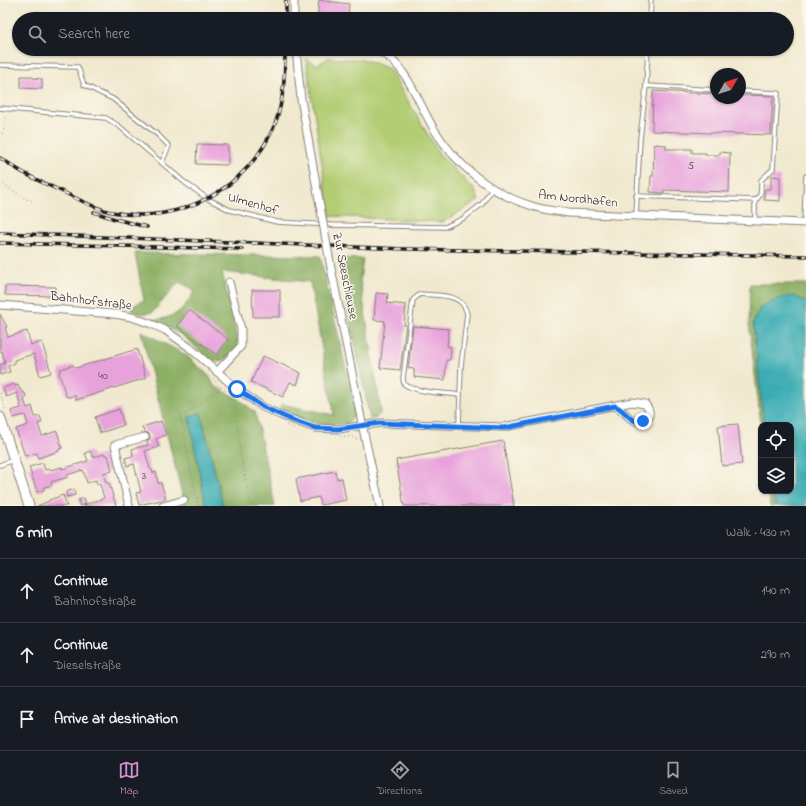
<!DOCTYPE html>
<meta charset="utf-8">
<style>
:root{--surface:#171b24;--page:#20242c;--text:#f1f3f6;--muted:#9ea1a6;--line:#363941;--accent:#d690ce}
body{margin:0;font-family:"Indie Flower",sans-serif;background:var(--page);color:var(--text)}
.controls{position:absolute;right:12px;bottom:12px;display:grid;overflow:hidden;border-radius:8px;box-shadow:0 1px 3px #0004}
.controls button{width:36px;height:36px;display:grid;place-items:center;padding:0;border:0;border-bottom:1px solid var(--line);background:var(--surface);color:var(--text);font:20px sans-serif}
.compass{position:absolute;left:710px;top:68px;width:36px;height:36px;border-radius:50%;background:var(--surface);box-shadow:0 1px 3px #0004;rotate:51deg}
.stop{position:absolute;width:12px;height:12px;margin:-9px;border:3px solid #1a73e8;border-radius:50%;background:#fff}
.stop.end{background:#1a73e8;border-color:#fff;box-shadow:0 1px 4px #0008}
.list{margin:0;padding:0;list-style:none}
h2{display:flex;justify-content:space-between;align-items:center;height:52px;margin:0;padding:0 16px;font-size:17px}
h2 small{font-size:13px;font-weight:400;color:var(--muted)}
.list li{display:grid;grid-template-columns:26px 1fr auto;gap:12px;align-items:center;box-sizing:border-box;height:64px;padding:0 16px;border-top:1px solid var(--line)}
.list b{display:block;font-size:15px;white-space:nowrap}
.list p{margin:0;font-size:13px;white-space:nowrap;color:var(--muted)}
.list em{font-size:13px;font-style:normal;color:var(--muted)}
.icon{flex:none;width:22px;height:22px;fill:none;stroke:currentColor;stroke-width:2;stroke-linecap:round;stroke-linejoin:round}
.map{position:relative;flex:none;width:806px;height:506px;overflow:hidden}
.search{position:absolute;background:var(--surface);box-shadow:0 1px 3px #0004;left:12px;right:12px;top:12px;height:44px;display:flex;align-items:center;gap:10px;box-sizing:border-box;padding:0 14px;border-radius:22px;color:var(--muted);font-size:15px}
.sheet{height:244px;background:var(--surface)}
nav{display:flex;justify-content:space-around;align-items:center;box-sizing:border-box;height:56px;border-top:1px solid var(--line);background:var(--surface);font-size:11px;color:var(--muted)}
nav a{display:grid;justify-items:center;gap:2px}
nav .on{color:var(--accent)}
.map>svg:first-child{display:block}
.green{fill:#b2cd73;stroke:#677448}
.forest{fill:#8db065;stroke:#546640}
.water{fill:#3aacb3;stroke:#2b6468}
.building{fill:#e8a2db}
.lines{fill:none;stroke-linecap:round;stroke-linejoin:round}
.service-casing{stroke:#868276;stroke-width:5.5}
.minor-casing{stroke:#868276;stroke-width:9}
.tertiary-casing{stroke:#868276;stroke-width:11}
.path{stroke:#868276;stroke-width:1;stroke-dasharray:1 3;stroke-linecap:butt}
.service{stroke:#fff;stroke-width:3.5}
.minor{stroke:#fff;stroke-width:7}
.tertiary{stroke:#fff;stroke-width:9}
.rail-casing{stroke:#1c1c1c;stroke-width:3.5}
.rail{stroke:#fbf7ec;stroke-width:2;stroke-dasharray:6;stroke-linecap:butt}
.minor-bridge-casing{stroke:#868276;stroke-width:9;stroke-linecap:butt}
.minor-bridge{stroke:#fff;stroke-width:7}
.route{stroke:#1a73e8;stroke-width:5}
.labels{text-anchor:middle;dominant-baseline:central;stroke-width:3;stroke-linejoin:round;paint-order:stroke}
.number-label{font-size:11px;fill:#4f3e4c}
.street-label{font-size:13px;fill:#1c1c1c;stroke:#fbf7ec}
</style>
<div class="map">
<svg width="806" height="506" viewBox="0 0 806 506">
<rect width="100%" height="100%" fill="#fbf7ec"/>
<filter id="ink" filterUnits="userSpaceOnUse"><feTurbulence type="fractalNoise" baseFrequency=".025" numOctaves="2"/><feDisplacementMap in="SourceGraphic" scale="8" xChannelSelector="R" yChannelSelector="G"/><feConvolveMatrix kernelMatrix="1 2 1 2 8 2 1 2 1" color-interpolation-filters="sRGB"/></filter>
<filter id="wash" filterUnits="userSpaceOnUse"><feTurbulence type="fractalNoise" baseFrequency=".012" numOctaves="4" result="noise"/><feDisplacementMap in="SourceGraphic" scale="16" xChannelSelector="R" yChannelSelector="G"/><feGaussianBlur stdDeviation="0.9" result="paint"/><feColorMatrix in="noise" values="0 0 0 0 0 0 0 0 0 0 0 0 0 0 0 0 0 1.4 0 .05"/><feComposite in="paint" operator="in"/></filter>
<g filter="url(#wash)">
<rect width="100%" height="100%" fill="#f1e9cf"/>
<path class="green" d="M328,58L367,60L389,69L440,155L474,189L479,200L443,222L330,216L306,59L317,65Z"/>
<g class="forest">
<path d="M135,253L320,256L355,408L354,416L348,423C319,427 305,421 279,411L281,404L334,415L310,282L222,272L239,347L225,359L217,362L208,358L182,335L153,320C176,318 184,310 195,290L179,282L153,312L139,314L131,310V307L144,300Z"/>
<path d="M338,258L363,259L360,280L381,412L375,419H370Z"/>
<path d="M750,284H806V302L794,296L753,323L764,425H761L749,324Z"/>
<path d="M141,331L186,355L210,377L214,386L237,398L255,412L275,506H223L201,414L189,417L206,506H185Z"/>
<path d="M769,491H773L775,506H770Z"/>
</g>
<g class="water">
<path d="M794,296L806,302V506H775L773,491H791V425H764L753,323L760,308L780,298Z"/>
<path d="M199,413L201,414L223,506H206L189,417Z"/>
</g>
<g id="blocks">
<g class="building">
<path d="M319,0L349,4L348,19H317Z"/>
<path d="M21,76H30V77H33V78L42,79V89L21,88Z"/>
<path d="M653,91L716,94V98H740V95L773,96L771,135L652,131Z"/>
<path d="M197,144L228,145V165L196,164Z"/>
<path d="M654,144L666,145V149H692V153H706V155H720V152L730,153L729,192L664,190V193L650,192L651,176H653Z"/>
<path d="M771,176L780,177V201L764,200L765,189H771Z"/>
<path d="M5,286L56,287V296L5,295Z"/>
<path d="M252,290H280V317H253Z"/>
<path d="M376,293L388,294L387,303L406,305L404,325H406L400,370L380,368L385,321L374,320Z"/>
<path d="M189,310L228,339L217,355L177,326Z"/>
<path d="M0,314L7,327L5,328L8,337L27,331L31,345L42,342L51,373L40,376L34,354L14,360L15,363L8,366L10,372L0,375V365L5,363L2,351L0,352Z"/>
<path d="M413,326L449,329L447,346L451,347L450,360H446L445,380L414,377V369L408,368Z"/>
<path d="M137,349L146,378L76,400L75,395L69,397L66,396L59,373L61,369L73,365L76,368Z"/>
<path d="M263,356L301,373L297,385L290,382L283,397L251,382Z"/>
<path d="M14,384L15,386L18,385L20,390H21L23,393H25L26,397L24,400L27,408L32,406L35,417L40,416L42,422L38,424L42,436L57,431L62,448L59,449V451L38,458L37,453L25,456L16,429L28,425L25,415L13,418L11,411L21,408L17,393L6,397L3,388Z"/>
<path d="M119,409L124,425L100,433L95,417Z"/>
<path d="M161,421L166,435L156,439L159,447L145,451L150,469L152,470L153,473L156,472L158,483H161L166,499L139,505L136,493L141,492L134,464L127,466L125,458L133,456L132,449L148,445L147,441L150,439V435L148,433L144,432L142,427Z"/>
<path d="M738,424L742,464L722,466L718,426Z"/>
<path d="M503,441L514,506H404L396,460Z"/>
<path d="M90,451L93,457L105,454L106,456L108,455L112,471L103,473L106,483H109L116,506H84V505L104,498L100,484L97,485L96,480L87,483L83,470L67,475L68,477L51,482L52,485L44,487V490L37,492L29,467L43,463L45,470L49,469L50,470L62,467V469L88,461L85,453Z"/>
<path d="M335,471L337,479L342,478L346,500L321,505L319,497L300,501L296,479Z"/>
<path d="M74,489L75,495L67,497L66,492Z"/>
<path d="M63,495L67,506H37L49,501V500Z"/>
<path d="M84,498L86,504L80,506L78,500Z"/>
</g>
</g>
</g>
<g filter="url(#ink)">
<use href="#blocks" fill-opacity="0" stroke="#868276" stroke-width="1"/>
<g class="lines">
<g class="service-casing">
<g id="service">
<path d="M650,19L651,0"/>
<path d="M0,65L78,67L84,85L113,99L158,135L169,146L162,162"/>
<path d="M646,86L648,49"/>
<path d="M0,108L106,118L119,126L184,182L208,199L230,210L277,222L331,225L445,227L464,218L482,204L492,189"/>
<path d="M636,196L755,200C762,197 761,188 761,180L773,169L778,93L740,91"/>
<path d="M636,216L640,139L646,86L716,90"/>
<path d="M755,221V200"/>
<path d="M804,223L806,176"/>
<path d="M459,425L461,366L467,314C463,292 437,296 420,294L413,300L403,378L404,384C417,393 444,393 460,395"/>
<path d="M0,465L13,460"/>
</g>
</g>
<g class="minor-casing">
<g id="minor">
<path d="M294,0V19"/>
<path d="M296,49L301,99L320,206"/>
<path d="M372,49C379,51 388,56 393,61C411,78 421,108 434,129C456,165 491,194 532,206C543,210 556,211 568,213L806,223"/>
<path d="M331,268L365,438L380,506"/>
<path d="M0,305L114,314L132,317L154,325L165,330L189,347L237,389L263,407L280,415L315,428L338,429L381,423L504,427L632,402L645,404C648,408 650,411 649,416C648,419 647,419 645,420C632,427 625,410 615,406"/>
<path d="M217,372L241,346V329L229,282"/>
<path d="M129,506L115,445L145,437"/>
<path d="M163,506L184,500"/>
</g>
</g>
<g class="tertiary-casing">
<path id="tertiary" d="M0,417L29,506"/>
</g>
<g class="path">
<path d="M308,92L310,108"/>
<path d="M0,137L4,130L6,115"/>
<path d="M0,182L26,199L33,201"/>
<path d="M213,378L217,384L228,391"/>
<path d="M0,393L6,412"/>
<path d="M234,396L240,451L251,506"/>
<path d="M286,425L298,430"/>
<path d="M340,436L352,437L358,440"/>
<path d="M198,506L185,441V431L180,417L192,410L221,387"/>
</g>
<use href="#service" class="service"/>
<use href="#minor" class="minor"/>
<use href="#tertiary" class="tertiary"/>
<g class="rail-casing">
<g id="rail">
<path d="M286,19V0"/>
<path d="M0,158C9,163 17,170 26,174C36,180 48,185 59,190C76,198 93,208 112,212C180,226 249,188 275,124C284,100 285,74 285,49"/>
<path d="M94,212L115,219L147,227"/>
<path d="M0,233L405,249L806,256"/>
<path d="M0,243L242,249"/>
</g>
</g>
<use href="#rail" class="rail"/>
<g class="minor-bridge-casing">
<path id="minor-bridge" d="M320,206L331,268"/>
</g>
<use href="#minor-bridge" class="minor-bridge"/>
</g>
</g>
<g class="lines" filter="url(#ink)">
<path class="route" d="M237,389L263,407L292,420L315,428L338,429L380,423L504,428L615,406C626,410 631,425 643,421"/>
</g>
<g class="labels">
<g class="number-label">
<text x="691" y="166">5</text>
<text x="103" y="376">40</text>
<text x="144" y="476">3</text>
</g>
<g class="street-label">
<text transform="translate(578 199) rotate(6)">Am Nordhafen</text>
<text transform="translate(253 204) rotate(16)">Ulmenhof</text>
<text transform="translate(345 276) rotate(79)">Zur Seeschleuse</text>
<text transform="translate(91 301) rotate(7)">Bahnhofstraße</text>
</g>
</g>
</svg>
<div class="controls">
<button><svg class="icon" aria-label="locate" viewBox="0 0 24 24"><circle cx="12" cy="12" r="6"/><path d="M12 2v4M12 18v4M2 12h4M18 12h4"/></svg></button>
<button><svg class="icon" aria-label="layers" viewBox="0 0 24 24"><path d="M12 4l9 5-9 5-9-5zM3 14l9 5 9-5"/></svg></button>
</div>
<svg class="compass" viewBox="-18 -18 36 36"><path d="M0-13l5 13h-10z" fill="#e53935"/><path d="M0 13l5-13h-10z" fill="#9ea1a6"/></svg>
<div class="stop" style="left:237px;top:389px"></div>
<div class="stop end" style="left:643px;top:421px"></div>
<div class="search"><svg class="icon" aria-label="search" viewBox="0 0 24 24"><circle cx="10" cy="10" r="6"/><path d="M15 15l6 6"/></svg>Search here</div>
</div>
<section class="sheet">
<h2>6 min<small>Walk · 430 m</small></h2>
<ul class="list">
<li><svg class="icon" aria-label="ahead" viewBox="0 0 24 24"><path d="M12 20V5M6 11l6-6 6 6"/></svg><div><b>Continue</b><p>Bahnhofstraße</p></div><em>140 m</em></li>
<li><svg class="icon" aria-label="ahead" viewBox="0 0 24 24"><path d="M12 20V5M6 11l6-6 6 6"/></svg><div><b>Continue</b><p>Dieselstraße</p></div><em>290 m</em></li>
<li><svg class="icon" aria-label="arrive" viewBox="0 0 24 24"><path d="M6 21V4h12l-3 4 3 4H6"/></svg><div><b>Arrive at destination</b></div></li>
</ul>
</section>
<nav>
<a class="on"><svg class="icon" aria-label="map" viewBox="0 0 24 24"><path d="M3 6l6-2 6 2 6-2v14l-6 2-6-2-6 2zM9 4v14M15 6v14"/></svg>Map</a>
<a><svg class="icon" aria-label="directions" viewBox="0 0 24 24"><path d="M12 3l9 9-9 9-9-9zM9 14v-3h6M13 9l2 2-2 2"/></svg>Directions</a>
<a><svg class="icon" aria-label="saved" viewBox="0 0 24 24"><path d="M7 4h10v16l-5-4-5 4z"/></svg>Saved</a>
</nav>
